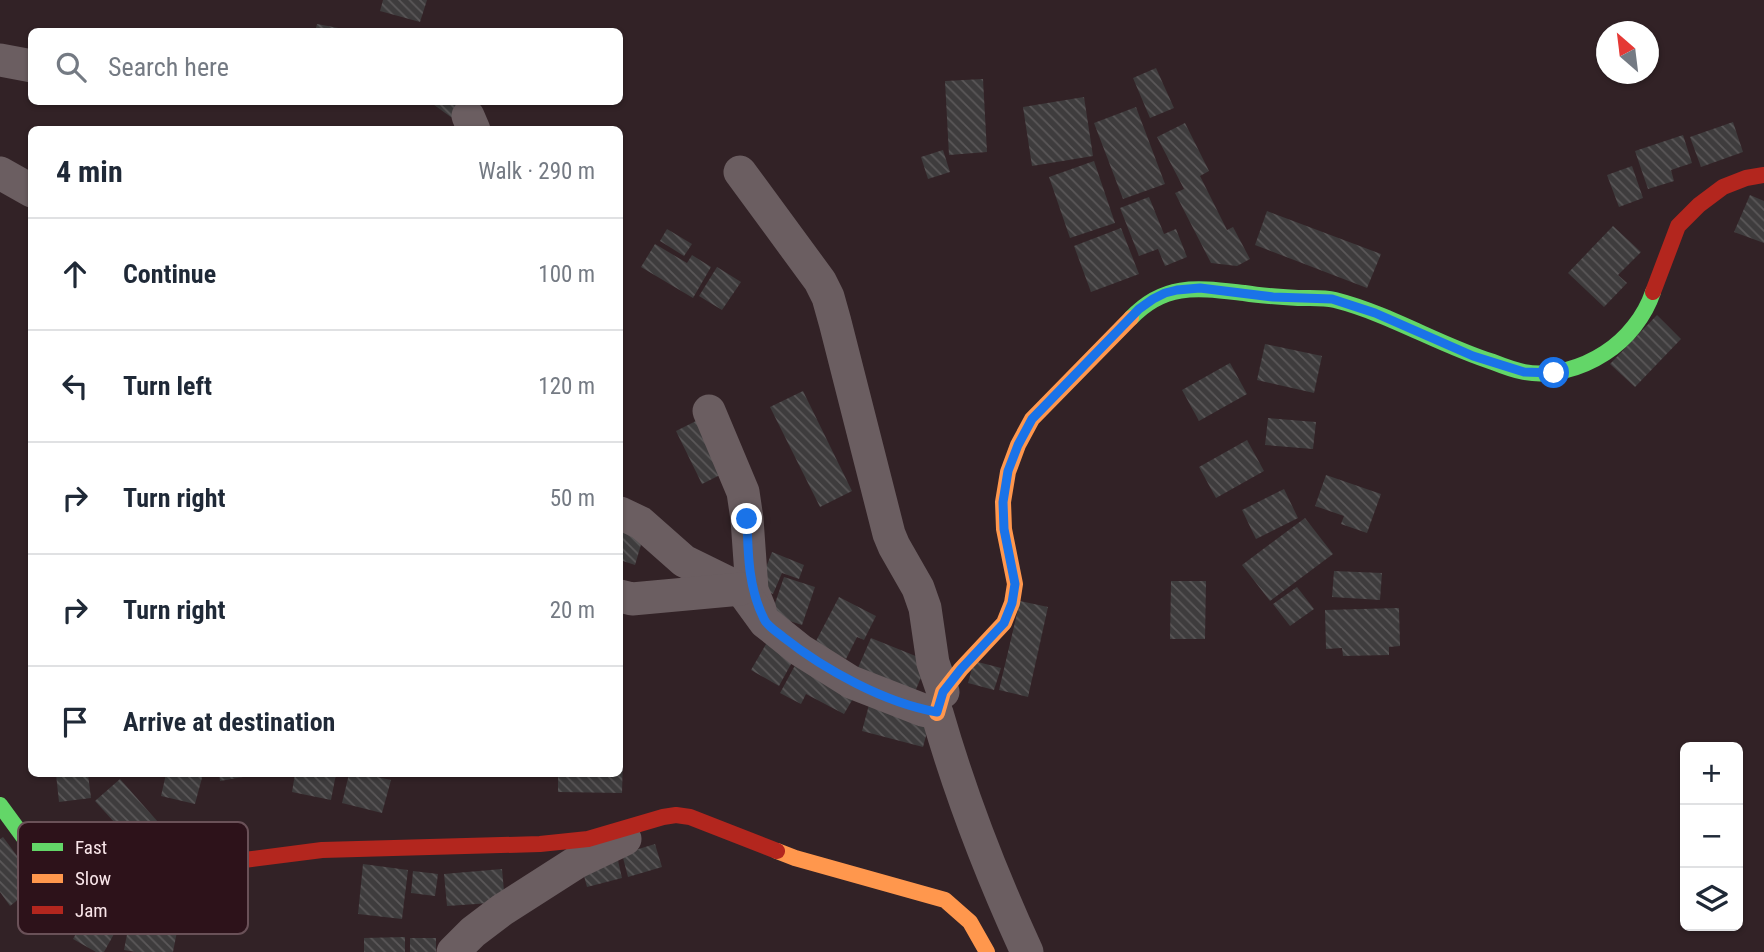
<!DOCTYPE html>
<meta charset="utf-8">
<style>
:root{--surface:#fff;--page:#f6f6f7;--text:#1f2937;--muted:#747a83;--line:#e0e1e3}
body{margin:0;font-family:"Roboto Condensed",sans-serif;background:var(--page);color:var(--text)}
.controls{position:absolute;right:21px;bottom:21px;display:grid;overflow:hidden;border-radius:10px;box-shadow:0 2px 5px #0004}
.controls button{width:63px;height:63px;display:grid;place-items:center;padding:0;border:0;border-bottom:2px solid var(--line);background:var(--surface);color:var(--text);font:35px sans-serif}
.compass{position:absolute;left:1596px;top:21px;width:63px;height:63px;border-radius:50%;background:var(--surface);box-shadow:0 2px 5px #0004;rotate:332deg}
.stop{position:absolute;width:21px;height:21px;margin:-16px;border:5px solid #1a73e8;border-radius:50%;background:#fff}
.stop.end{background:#1a73e8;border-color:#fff;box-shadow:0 2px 7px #0008}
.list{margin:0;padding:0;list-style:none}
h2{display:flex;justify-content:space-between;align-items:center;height:91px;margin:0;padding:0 28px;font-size:30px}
h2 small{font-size:23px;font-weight:400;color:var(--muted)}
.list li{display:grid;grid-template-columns:46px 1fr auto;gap:21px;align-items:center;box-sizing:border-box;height:112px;padding:0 28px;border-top:2px solid var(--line)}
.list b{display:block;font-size:26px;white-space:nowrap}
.list em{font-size:23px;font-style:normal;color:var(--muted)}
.icon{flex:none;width:38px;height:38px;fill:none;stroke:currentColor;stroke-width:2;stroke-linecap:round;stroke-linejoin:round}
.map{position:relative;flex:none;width:1764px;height:952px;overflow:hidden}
.search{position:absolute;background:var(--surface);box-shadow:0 2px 5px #0004;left:28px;top:28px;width:595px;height:77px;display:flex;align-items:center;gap:18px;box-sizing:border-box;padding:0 24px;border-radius:10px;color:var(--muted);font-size:26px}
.panel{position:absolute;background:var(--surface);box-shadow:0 2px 5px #0004;left:28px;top:126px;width:595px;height:651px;border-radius:10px}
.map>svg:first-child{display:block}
.building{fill:url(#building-back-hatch)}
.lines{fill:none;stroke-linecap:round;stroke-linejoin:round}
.street{stroke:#6b5e61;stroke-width:33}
.fast{stroke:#63d668;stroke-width:16}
.slow{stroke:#ff974d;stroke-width:16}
.jam{stroke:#b3261e;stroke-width:16}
.route{stroke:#1a73e8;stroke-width:9}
.key{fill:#2d121a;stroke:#6a5158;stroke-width:2}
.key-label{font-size:19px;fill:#f9e5e9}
</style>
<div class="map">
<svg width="1764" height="952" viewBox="0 0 1764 952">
<defs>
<pattern id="building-back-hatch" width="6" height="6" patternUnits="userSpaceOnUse" patternTransform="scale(1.75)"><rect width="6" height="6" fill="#3e3c3d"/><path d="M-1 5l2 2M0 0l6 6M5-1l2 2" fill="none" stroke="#5b5859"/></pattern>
</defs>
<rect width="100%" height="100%" fill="#322226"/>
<g class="building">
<path d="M383,0H427L420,22L380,11Z"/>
<path d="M317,24L349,30V32H315Z"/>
<path d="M1156,68L1174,108L1150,118L1133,78Z"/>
<path d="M983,79L987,152L949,155L945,81Z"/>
<path d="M1084,97L1093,156L1032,166L1023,107Z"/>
<path d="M430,102H468L455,120Z"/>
<path d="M1136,107L1165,184L1123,199L1094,123Z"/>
<path d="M1733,122L1743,152L1701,167L1690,137Z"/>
<path d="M1185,123L1209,171L1200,176L1227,230L1233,227L1250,259L1237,266L1211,263L1175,193L1184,189L1157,137Z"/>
<path d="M1683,135L1692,163L1671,170L1674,181L1648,189L1635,151Z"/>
<path d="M943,150L950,172L928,179L921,157Z"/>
<path d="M1094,161L1115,223L1070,238L1049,177Z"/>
<path d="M1632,166L1643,198L1619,207L1607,175Z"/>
<path d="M1750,195L1764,201V243L1734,232Z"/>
<path d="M1149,197L1164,234L1176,229L1187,257L1165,266L1158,249L1139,256L1120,208Z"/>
<path d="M1267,211L1381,254L1367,288L1255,245Z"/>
<path d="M1613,226L1641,252L1618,275L1627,283L1604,307L1568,273Z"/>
<path d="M1121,228L1139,274L1091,292L1074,246Z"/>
<path d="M667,229L692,244L684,256L660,241Z"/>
<path d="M655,244L687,263L692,255L711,267L693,298L641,267Z"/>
<path d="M717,267L741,282L722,310L699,296Z"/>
<path d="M1657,315L1681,339L1635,387L1610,364Z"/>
<path d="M1265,344L1322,356L1314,393L1257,380Z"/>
<path d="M1230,363L1247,394L1199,421L1182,390Z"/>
<path d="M803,391L852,491L820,507L770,407Z"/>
<path d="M704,417L730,470L702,484L676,431Z"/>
<path d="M1268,418L1316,422L1313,449L1265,445Z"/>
<path d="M1247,440L1264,471L1216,498L1199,467Z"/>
<path d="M1326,475L1381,494L1367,533L1341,524L1344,516L1315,506Z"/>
<path d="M1284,489L1298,518L1256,539L1242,510Z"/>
<path d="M1305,518L1333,554L1270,601L1242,565Z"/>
<path d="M620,523L645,531L635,565L620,560Z"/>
<path d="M772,552L804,565L799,579L782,573L773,594L758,588Z"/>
<path d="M1334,571L1382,573L1380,600L1332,597Z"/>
<path d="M784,577L815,587L802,625L771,615Z"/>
<path d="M1171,581H1206L1205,639H1170Z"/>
<path d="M1297,587L1314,609L1290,626L1273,604Z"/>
<path d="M839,597L876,616L864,640L857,637L846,659L815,643Z"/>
<path d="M1020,601L1048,607L1028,697L999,690Z"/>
<path d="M1399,608L1400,646L1389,647V655L1343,656L1342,648L1326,649L1325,610Z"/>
<path d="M871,638L928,661L914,694L857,670Z"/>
<path d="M769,639L796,655L779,686L751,670Z"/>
<path d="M799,658L858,690L844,714L806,694L801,704L780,693Z"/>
<path d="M974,661L1001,668L994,690L968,683Z"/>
<path d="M870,701L931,717L923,747L862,731Z"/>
<path d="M620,760H623L622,793L558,792V774H620Z"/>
<path d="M56,774H88L91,798L59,802Z"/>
<path d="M166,774H203L195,804L161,796Z"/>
<path d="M219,774H254V775L220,781Z"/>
<path d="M295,774H336L331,800L292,792Z"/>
<path d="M349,774H364L391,780L382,813L342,803Z"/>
<path d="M120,779L158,822L134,844L95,801Z"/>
<path d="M3,837L38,884L10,906L0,892V839Z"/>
<path d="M655,844L662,867L628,877L622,854Z"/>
<path d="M617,856L622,878L587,887L581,865Z"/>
<path d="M363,864L408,870L402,919L358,914Z"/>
<path d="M502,869L505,902L447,906L444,874Z"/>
<path d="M413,871L438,874L435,896L411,893Z"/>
<path d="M100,891L129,907L104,952H96L73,939Z"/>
<path d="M132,908L180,916L173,952H136L124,950Z"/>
<path d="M405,937V952H364V938Z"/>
<rect x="410" y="938" width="26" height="14"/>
</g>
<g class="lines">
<g class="street">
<path d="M0,60L32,66"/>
<path d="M468,116L474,130"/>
<path d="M740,172L820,281L828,297L835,322L889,534L894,546L918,588L925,608L933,663L943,692"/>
<path d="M0,173L32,191"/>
<path d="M709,411L743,492L747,519L752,590L760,610"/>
<path d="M620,513L641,523L684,561L741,589L765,622L800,650L851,682L923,710L937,713C960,793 992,876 1027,952"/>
<path d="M620,596L632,599L741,589"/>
<path d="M453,952L473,932L502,910L577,862L625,839"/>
</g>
<g class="fast">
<path d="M1131,318C1165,282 1199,288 1244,293C1262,296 1280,297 1298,298C1310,298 1323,297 1335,300C1390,314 1439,345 1493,362C1503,366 1514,370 1524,372C1552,377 1582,368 1605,353C1627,339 1645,316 1653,292"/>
<path d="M0,805L30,846L68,876L93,886L119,892H165L196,876L232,862L244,860"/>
</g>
<g class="slow">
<path d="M937,713L943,692L961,669L1004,623L1012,603L1015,584L1004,529L1003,502L1008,472L1018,445L1032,419L1131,318"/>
<path d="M777,851L795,858L945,900L970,922L987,952"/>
</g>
<g class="jam">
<path d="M1653,292L1678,226L1699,205L1723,187L1746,178L1764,175"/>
<path d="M244,860L322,850L540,844L588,839L663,817L676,815L690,817L777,851"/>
</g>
</g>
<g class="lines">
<path class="route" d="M747,519C748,553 748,587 764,619C767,626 777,632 783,637C825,670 885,703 937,712L943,692L961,669L1004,623L1012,603L1015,584L1004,529L1003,502L1008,471L1018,445L1032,419L1139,309L1153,299L1165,293L1177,290L1200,288L1273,297L1332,299L1375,313L1473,356L1524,372L1554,373"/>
</g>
<rect x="18" y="822" width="230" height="112" rx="10" class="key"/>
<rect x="32" y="843" width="31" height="8" fill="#63d668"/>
<rect x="32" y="874" width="31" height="9" fill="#ff974d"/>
<rect x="32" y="906" width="31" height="8" fill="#b3261e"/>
<g class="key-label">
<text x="75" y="854">Fast</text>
<text x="75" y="885">Slow</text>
<text x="75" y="917">Jam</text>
</g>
</svg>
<div class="controls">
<button>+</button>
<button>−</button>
<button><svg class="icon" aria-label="layers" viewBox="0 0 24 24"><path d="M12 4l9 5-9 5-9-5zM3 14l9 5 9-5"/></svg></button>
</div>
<svg class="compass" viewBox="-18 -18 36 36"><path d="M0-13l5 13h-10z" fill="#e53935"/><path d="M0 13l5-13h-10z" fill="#747a83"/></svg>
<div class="stop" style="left:1554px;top:373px"></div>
<div class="stop end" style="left:747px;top:519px"></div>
<div class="search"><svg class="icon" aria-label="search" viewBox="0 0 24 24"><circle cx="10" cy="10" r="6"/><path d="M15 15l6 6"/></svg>Search here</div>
<section class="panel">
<h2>4 min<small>Walk · 290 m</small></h2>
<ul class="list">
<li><svg class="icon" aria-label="ahead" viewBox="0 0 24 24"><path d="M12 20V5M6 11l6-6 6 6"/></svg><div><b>Continue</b></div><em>100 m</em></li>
<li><svg class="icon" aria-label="left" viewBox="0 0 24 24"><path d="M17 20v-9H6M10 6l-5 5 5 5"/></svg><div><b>Turn left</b></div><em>120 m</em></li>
<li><svg class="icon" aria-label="right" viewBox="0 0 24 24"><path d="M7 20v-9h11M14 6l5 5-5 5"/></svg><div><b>Turn right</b></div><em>50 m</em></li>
<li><svg class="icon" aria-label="right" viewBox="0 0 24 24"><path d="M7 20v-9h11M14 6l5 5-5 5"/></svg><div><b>Turn right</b></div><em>20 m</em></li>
<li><svg class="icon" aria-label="arrive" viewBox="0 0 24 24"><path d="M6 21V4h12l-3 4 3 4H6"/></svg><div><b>Arrive at destination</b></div></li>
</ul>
</section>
</div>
